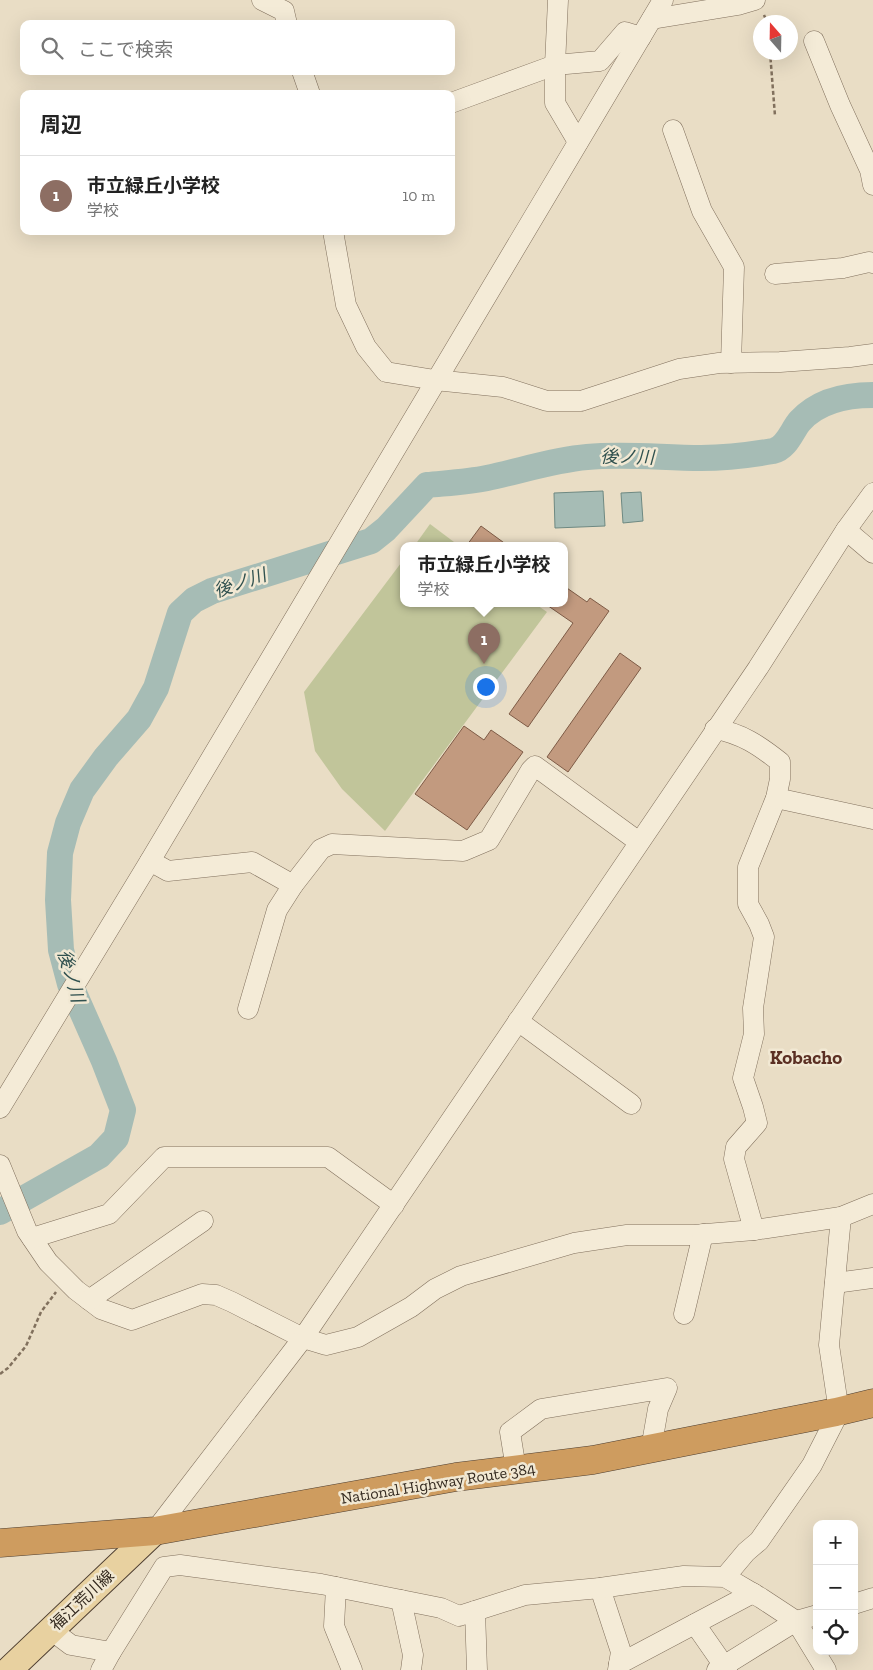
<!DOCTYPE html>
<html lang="ja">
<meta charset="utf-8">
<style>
:root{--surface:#fff;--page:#f2f2f2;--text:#222;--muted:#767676;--line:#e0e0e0;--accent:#ea580c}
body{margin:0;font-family:"Zilla Slab","Noto Sans JP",serif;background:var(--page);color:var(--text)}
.controls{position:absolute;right:15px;bottom:15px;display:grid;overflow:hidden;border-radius:10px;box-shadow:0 5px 20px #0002}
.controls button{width:45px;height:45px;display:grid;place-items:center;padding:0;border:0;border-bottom:1px solid var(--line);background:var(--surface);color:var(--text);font:25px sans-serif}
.compass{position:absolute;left:753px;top:15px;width:45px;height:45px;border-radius:50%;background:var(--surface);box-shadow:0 5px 20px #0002;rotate:340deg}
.you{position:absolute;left:485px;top:686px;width:18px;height:18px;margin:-12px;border:4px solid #fff;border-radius:50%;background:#1a73e8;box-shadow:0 0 0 8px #1a73e833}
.badge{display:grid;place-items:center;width:32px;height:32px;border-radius:50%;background:var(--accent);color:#fff;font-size:16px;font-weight:700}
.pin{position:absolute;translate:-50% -41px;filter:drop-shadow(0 1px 2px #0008)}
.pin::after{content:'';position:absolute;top:26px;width:18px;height:15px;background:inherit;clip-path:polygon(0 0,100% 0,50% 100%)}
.popup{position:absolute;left:400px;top:542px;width:168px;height:65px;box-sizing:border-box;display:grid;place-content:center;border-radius:10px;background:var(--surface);filter:drop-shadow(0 1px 4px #0005);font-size:16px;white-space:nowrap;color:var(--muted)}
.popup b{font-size:19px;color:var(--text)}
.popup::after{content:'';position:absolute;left:50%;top:100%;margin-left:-10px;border:10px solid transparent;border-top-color:var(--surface)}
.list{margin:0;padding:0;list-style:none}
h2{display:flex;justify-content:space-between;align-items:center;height:65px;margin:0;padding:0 20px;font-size:21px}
h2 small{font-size:16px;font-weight:400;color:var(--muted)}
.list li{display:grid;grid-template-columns:32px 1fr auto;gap:15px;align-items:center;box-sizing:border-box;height:80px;padding:0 20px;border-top:1px solid var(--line)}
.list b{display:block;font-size:19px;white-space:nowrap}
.list p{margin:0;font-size:16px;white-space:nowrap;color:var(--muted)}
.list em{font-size:16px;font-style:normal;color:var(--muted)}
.icon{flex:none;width:28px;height:28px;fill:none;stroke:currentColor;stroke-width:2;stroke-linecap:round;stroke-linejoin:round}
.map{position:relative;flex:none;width:873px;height:1670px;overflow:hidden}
.search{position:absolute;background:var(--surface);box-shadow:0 5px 20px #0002;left:20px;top:20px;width:435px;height:55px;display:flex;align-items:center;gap:12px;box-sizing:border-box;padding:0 18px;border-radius:10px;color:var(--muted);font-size:19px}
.panel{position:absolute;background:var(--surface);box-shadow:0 5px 20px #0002;left:20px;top:90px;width:435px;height:145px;border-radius:10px}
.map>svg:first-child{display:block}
.green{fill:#c1c59a}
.water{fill:#a6bcb5;stroke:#6e8982}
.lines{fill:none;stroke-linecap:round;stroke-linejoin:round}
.river{stroke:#a6bcb5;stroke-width:26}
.building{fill:#c29a7f;stroke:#7e5b46}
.minor-casing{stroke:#81705d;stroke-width:21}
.major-casing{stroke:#4f3f31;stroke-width:28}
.highway-casing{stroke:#4f3f31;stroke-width:29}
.path{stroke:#81705d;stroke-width:2.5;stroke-dasharray:4 2.5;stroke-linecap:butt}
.minor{stroke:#f4ebd7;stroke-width:20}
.major{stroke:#e8d1a0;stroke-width:26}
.highway{stroke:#ce9c5f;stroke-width:28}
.labels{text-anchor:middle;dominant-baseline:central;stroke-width:5;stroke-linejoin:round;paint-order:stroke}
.street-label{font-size:16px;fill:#33291f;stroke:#f1e8d3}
.water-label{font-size:18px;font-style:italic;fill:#30514f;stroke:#f1e8d3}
.quarter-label{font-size:19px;font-weight:bold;fill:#5b2f23;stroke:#f1e8d3}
</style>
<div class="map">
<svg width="873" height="1670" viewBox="0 0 873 1670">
<rect width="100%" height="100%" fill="#e9ddc5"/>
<g class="green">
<path d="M430,524L458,545H415Z"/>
<path d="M404,559V603H534L547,612L385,831L342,789L315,751L304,692Z"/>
</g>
<g class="water">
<path d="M603,491L605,526L555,528L554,493Z"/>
<path d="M641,492L643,521L623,523L621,493Z"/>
</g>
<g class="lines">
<path class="river" d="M0,1212L99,1156L116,1138L123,1110L104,1061L70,984L61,950L58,900L60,853L68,823L82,790L106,757L139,719L156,688L180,613L194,600L212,591L371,541L386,529L427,485C447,483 468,482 487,478C521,471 552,460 587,457C625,453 663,458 701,458C725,458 750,455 773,451C787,448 792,430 800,421C819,400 846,395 873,395"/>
</g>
<g class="building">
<path d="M481,526L507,545H467Z"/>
<path d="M564,586L587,602L590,598L609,611L528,727L509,714L573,623L544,603H564Z"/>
<path d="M620,653L641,668L568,772L547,757Z"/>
<path d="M464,726L484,740L491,730L523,752L467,830L415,794Z"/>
</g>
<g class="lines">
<g class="minor-casing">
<g id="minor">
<path d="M262,0L284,11L287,24"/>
<path d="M558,0L555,65V103L578,142"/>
<path d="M652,19L738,5L755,0"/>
<path d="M814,41L840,105L870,170L873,185"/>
<path d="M302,71L310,94"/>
<path d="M451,103L555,65L600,61L625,32L641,37"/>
<path d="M673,130L702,211L734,267L731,363"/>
<path d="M333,231L346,305L366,347L386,372L435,380L503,387L547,401H581L679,369L719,363L780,362L850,357L873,354"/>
<path d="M775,274L843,268L869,262L873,263"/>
<path d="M846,530L873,553"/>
<path d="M715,729C741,733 760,746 780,762V779L776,798L748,867V904L759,924L764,937L753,1008L754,1034L743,1078L753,1107L757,1123L736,1147L734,1159L754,1230"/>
<path d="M776,798L873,819"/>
<path d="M150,861L168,871L252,862L293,885"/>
<path d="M248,1009L277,910L293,885L321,849L332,844L463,851L489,840L531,770L535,766L639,842"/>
<path d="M518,1021L631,1104"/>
<path d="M0,1108L150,861L663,0"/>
<path d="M0,1165L27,1231L48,1262L76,1290L101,1309L132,1320L202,1294L216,1295L232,1302L303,1338L326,1345L358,1337L411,1307L435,1289L461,1276L574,1243L627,1235H694L754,1230L841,1217L873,1204"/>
<path d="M32,1238L109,1214L164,1157H328L394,1205"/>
<path d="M835,1283L873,1278"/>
<path d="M89,1300L203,1221"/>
<path d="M684,1314L703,1234"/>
<path d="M516,1469L510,1432L541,1409L667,1388L658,1409L651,1449"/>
<path d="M155,1531L303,1338L758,668L846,530L873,493"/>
<path d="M725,1577L746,1552L759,1541L812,1465L839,1412L829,1345L841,1217"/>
<path d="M336,1587L334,1626L352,1670"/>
<path d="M600,1588L621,1652L618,1670"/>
<path d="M401,1600L413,1655L411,1670"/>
<path d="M854,1604L873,1598"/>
<path d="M475,1611L477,1670"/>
<path d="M695,1624L727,1670"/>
<path d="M51,1630L71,1645L111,1652"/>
<path d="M619,1664L753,1593"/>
<path d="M101,1670L111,1652L164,1567L180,1565L321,1584L441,1608L459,1616L525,1595L600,1588L684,1576L725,1577L761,1598L796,1621L826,1670"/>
<path d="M717,1670L796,1621L817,1615"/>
</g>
</g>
<g class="major-casing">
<path id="major" d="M9,1670L155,1531"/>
</g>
<g class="highway-casing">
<path id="highway" d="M0,1543L155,1531L456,1477L593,1460L836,1412L873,1403"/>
</g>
<g class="path">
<path d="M764,15L767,22"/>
<path d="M770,52L775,116"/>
<path d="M0,1374L8,1368L26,1346L41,1312L56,1292"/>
</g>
<use href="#minor" class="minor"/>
<use href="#major" class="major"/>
<use href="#highway" class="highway"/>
</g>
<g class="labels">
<g class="street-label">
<text transform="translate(438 1483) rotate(-9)">National Highway Route 384</text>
<text transform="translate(82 1600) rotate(-43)">福江荒川線</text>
</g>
<g class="water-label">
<text transform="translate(627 457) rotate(1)">後ノ川</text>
<text transform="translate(240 583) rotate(-19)">後ノ川</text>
<text transform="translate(71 976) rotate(74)">後ノ川</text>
</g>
<g class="quarter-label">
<text x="806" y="1057">Kobacho</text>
</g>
</g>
</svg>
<div class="controls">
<button>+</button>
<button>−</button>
<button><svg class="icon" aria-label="locate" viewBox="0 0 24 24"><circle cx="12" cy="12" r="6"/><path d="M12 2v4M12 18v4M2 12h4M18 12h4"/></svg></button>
</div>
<svg class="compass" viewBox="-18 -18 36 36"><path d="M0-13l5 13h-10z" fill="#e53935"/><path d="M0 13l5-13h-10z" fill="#767676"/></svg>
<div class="you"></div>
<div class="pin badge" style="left:484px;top:664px;background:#8d6e63">1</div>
<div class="popup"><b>市立緑丘小学校</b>学校</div>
<div class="search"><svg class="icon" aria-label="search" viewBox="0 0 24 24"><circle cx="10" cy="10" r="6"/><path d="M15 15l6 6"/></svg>ここで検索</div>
<section class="panel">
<h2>周辺<small></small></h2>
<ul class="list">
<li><span class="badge" style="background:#8d6e63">1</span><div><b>市立緑丘小学校</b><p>学校</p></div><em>10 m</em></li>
</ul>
</section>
</div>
